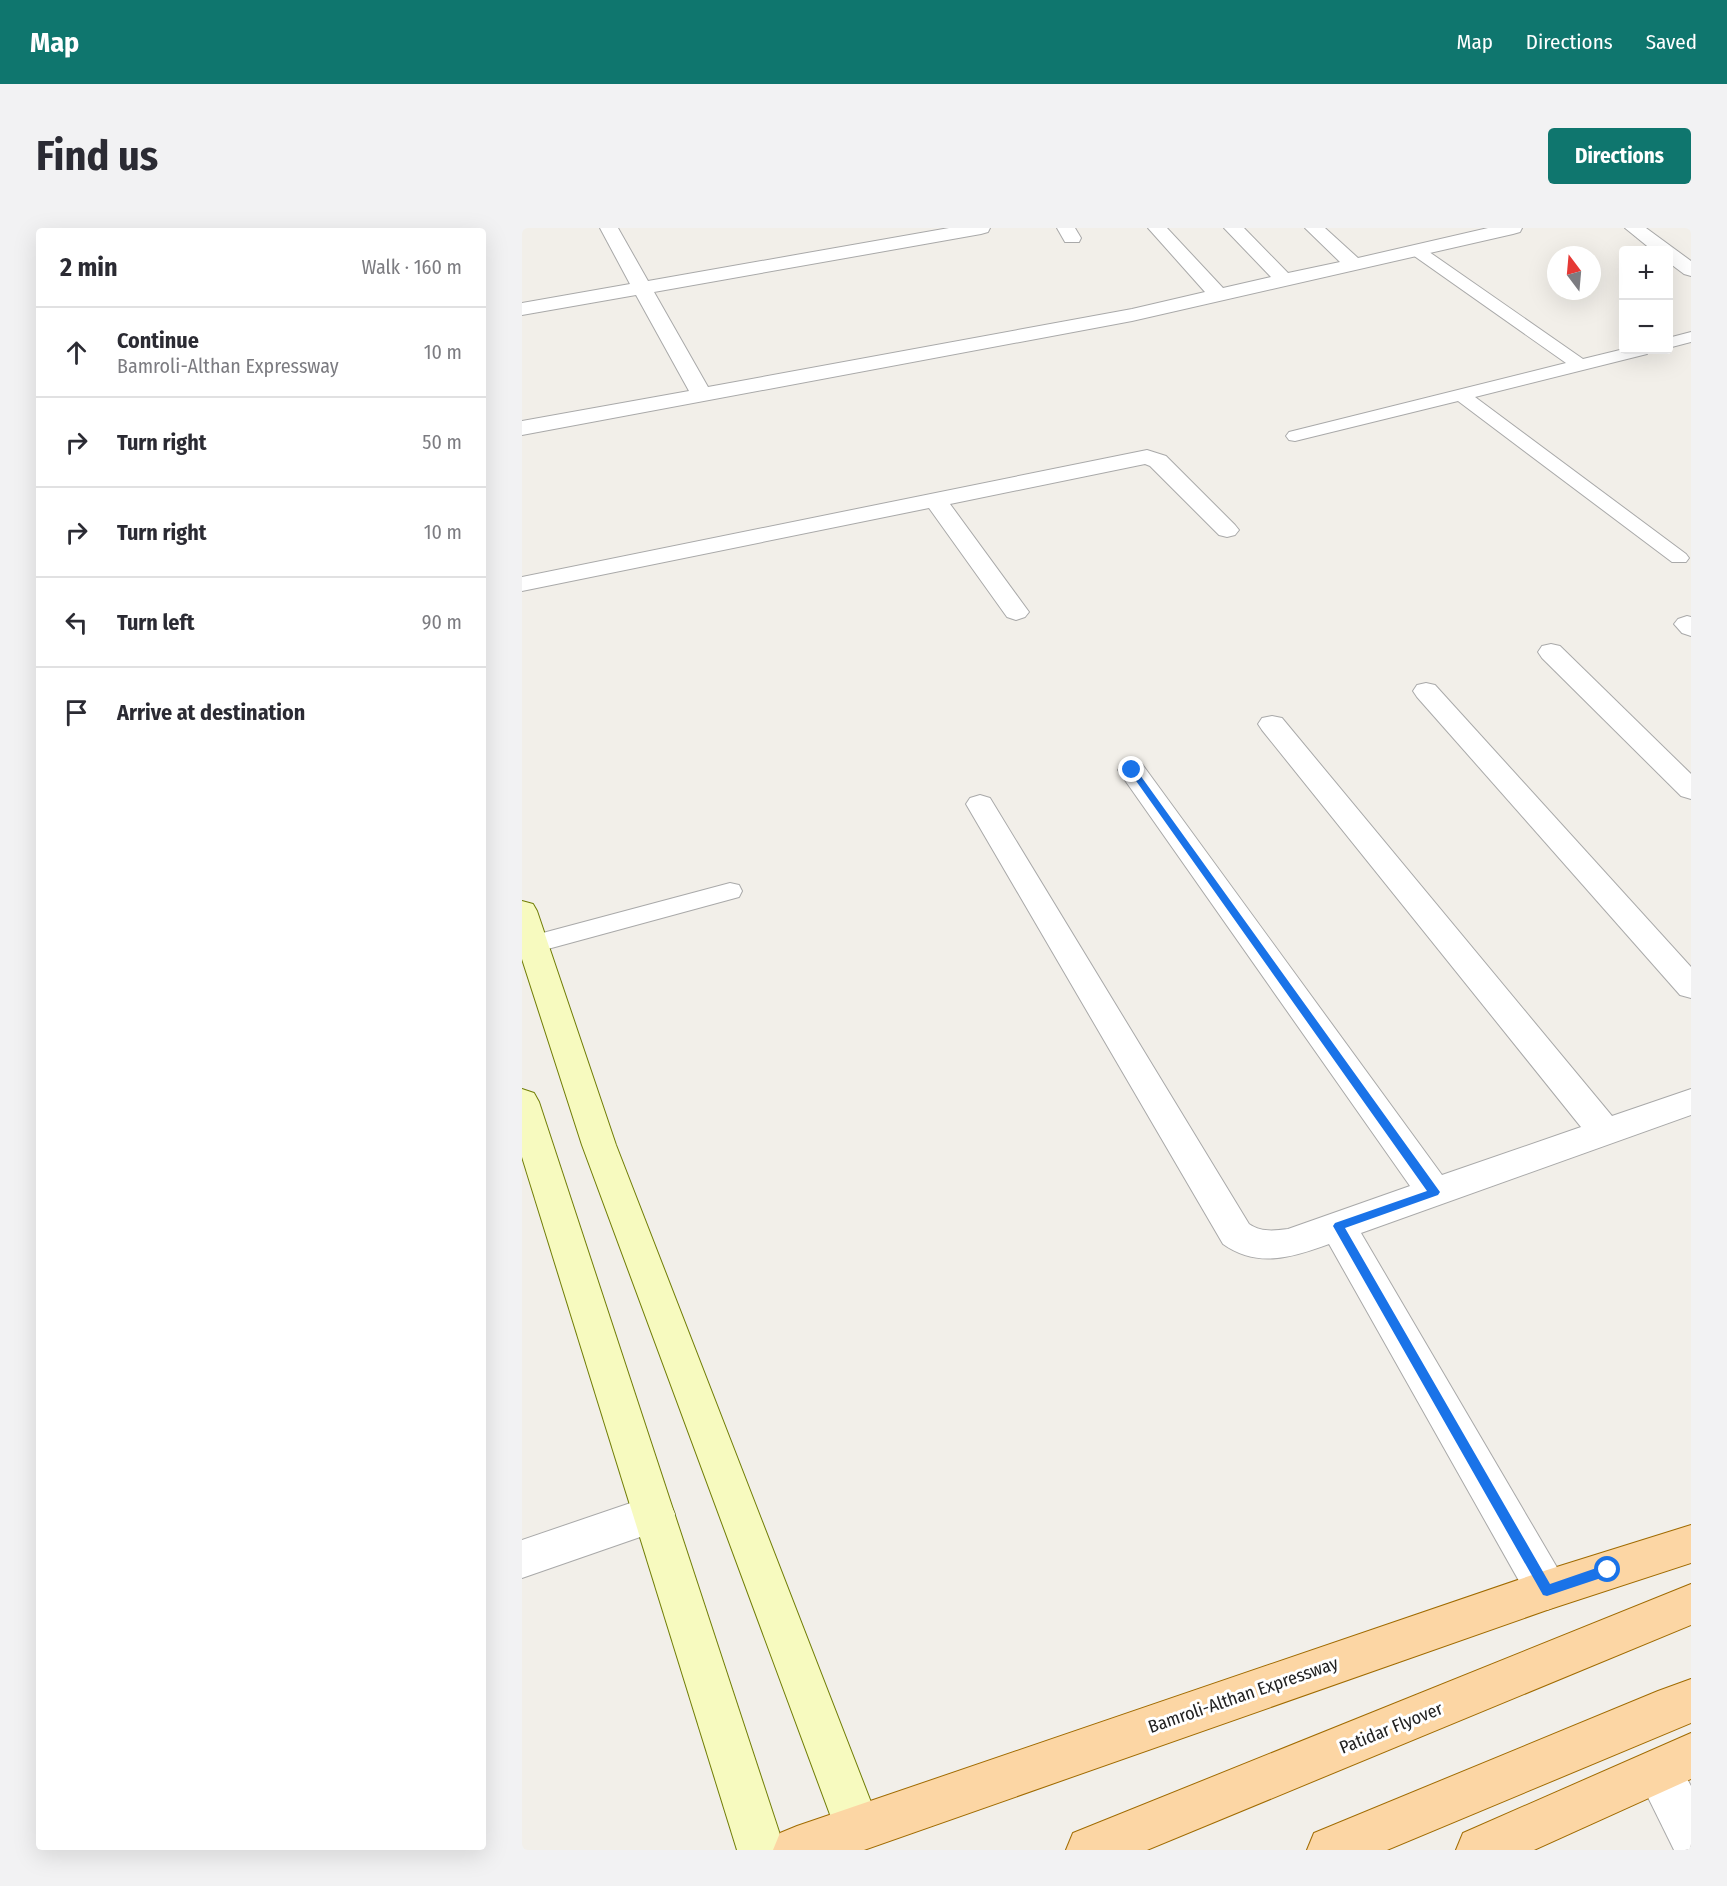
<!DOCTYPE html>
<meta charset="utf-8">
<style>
:root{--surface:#fff;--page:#f2f2f3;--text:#2b2b33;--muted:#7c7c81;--line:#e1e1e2;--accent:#0f766e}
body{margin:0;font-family:"Fira Sans Condensed",sans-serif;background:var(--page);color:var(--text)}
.controls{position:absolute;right:18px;top:18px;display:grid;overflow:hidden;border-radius:6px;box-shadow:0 6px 24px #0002}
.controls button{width:54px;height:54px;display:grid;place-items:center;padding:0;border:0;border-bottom:2px solid var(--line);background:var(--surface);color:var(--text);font:30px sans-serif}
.compass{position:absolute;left:1025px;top:18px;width:54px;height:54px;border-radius:50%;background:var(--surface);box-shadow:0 6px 24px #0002;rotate:344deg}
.stop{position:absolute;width:18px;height:18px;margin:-14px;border:4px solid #1a73e8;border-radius:50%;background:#fff}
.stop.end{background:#1a73e8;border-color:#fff;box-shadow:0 2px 6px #0008}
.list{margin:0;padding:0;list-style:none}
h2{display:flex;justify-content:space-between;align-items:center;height:78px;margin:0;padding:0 24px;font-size:26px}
h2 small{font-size:20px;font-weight:400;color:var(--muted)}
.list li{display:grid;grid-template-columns:39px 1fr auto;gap:18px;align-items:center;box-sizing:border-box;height:90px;padding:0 24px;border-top:2px solid var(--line)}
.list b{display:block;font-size:22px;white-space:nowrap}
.list p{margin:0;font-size:20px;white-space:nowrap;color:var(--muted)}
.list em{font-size:20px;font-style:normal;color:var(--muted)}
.icon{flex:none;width:33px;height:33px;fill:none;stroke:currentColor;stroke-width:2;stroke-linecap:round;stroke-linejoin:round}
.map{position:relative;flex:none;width:1169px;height:1622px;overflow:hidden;border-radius:6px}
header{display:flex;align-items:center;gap:36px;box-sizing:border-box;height:84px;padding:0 30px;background:var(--accent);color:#fff}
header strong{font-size:28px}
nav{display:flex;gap:33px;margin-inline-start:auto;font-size:21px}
.intro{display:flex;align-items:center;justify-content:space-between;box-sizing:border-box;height:144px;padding:0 36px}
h1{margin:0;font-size:42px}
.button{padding:15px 27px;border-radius:6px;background:var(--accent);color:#fff;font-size:21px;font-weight:700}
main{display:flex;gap:36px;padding:0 36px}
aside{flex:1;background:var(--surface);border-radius:6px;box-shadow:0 6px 24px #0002}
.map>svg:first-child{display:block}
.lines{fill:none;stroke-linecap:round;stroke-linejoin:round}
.lane-casing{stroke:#a9a9a9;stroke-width:2}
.street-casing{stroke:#a9a9a9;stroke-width:2}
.secondary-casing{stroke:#707d05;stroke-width:2}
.primary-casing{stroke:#a06b00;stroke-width:2}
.lane{fill:#fff;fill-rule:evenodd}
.street{fill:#fff;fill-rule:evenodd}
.secondary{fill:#f7fabf;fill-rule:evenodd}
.primary{fill:#fcd6a4;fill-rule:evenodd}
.route{fill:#1a73e8}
.labels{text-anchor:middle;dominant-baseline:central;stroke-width:6;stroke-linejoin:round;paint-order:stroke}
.near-street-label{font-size:18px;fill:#222;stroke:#fff}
</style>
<header>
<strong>Map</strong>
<nav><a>Map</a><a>Directions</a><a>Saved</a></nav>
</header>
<div class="intro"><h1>Find us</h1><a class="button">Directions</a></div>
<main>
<aside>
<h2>2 min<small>Walk · 160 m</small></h2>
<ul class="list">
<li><svg class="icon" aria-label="ahead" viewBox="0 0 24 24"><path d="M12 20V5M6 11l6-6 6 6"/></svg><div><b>Continue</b><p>Bamroli-Althan Expressway</p></div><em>10 m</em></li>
<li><svg class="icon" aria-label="right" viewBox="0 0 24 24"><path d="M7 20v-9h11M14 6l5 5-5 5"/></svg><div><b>Turn right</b></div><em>50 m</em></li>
<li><svg class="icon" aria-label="right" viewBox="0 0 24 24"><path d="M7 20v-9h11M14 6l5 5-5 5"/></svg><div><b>Turn right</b></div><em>10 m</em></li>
<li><svg class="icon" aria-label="left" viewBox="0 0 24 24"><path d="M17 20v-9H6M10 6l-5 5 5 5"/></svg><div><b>Turn left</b></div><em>90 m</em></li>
<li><svg class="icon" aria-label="arrive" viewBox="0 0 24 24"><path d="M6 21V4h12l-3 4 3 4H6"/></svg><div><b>Arrive at destination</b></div></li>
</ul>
</aside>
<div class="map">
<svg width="1169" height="1622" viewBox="0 0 1169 1622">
<rect width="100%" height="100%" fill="#f2efe9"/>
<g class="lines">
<g class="lane-casing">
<g id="lane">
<path d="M894,17L900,19L1061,131L1102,121L1127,122L1125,126L953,169L1164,326L1167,330L1164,334H1150L936,173L773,213L767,212L764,208L767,204L1044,135L888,25L886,22Z"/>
<path d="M1169,104V114L1146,120V110Z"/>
<path d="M208,655L217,657L220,663L217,669L11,725L2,722L0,719L2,710Z"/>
</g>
</g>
<g class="street-casing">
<g id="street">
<path d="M78,0H96L126,53L427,0H468L466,4L459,6L132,64L186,159L610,81L683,64L626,0H645L701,60L749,49L702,0H722L766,45L818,34L783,0H803L836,30L966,0H1000L998,4L991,6L610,93L0,207V193L167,163L114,67L0,87V75L108,56Z"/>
<path d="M535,0H553L559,10L557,14H543Z"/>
<path d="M1103,0H1124L1169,33V48L1162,46L1146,34V22H1130Z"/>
<path d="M625,222L644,228L713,297L717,302L713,307L705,309L697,307L628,238L623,236L428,276L507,384L503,389L494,392L485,389L407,280L0,363V349Z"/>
<path d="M1165,388L1169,389V408L1160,405L1152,396L1156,391Z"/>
<path d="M1029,416L1038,418L1169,546V571L1159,568L1020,430L1016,424L1020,418Z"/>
<path d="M904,455L913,457L1169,739V770L1158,767L895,469L891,463L895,457Z"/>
<path d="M750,488L760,490L1090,888L1169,861V887L839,1005L1040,1348L1046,1362L1040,1376L1025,1382L1010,1376L807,1016C771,1029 736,1041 701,1016L444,576L448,570L458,567L468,570L727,996C739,1004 751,1003 766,1001L888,958L600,548L596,542L600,536L610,533L620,536L920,947L1059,899L740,502L736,496L740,490Z"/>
<path d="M132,1267L147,1273L153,1286L147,1299L0,1350V1312Z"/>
<path d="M1137,1522L1153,1529L1169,1558V1622H1152L1114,1545L1121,1529Z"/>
</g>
</g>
<g class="secondary-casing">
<g id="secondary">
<path d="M0,673L11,676L15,683L94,917L359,1600L353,1617C339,1622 333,1622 319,1617L313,1600L60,917L0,731Z"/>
<path d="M0,861L12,865L17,874L263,1622H215L0,929Z"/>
</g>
</g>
<g class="primary-casing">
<g id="primary">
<path d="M1169,1297V1335L1025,1382L342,1622H251L258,1605L275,1598L1025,1342Z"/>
<path d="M1169,1356V1397L625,1622H544L551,1605Z"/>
<path d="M1169,1451V1495L865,1622H785L792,1605L1136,1463Z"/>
<path d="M1169,1505V1551L1012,1622H934L941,1605Z"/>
</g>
</g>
<use href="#lane" class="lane"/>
<use href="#street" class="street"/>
<use href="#secondary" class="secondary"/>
<use href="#primary" class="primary"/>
</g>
<path class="route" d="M607,540H613L918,964L916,967L823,1000L1028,1356L1086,1336L1091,1338L1093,1342L1091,1346L1025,1368L1021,1367L811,998L813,995L905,963L607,543Z"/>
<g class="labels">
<g class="near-street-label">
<text transform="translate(721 1467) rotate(-19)">Bamroli-Althan Expressway</text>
<text transform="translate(869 1500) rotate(-22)">Patidar Flyover</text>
</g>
</g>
</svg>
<div class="controls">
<button>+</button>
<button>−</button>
</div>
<svg class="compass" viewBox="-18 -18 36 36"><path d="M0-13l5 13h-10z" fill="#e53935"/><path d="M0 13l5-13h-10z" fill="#7c7c81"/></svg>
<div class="stop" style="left:1086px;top:1342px"></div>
<div class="stop end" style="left:610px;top:542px"></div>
</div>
</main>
